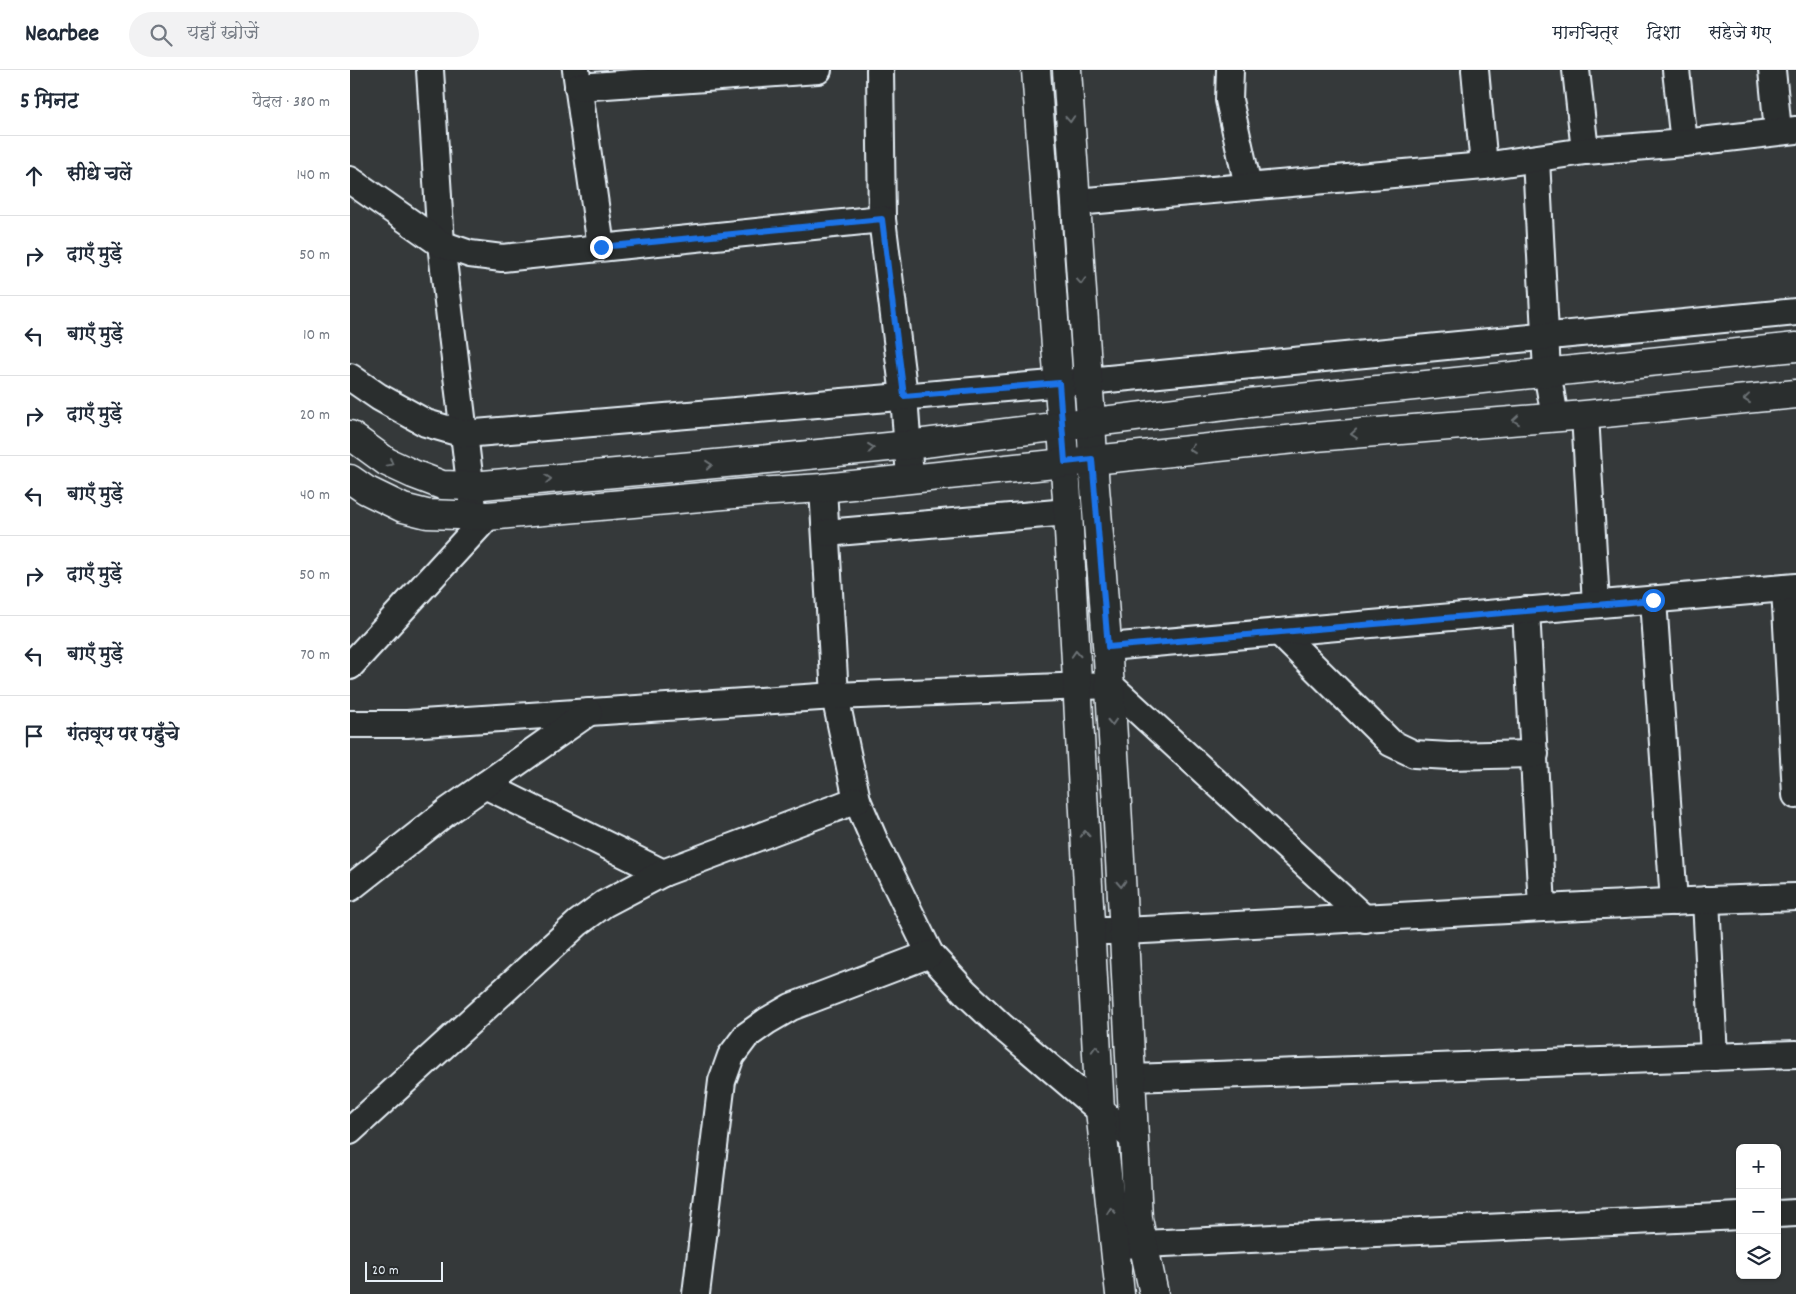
<!DOCTYPE html>
<html lang="hi">
<meta charset="utf-8">
<style>
:root{--surface:#fff;--page:#f2f2f3;--text:#1f2937;--muted:#747a83;--line:#e0e1e3}
body{margin:0;font-family:Dekko,"Playpen Sans Deva",sans-serif;background:var(--page);color:var(--text)}
.controls{position:absolute;right:15px;bottom:15px;display:grid;overflow:hidden;border-radius:8px;box-shadow:0 1px 4px #0004}
.controls button{width:45px;height:45px;display:grid;place-items:center;padding:0;border:0;border-bottom:1px solid var(--line);background:var(--surface);color:var(--text);font:25px sans-serif}
.scale{position:absolute;left:15px;bottom:12px;width:78px;box-sizing:border-box;padding-left:5px;border:2px solid #e8f1f8;border-top:0;font-size:14px;line-height:18px;white-space:nowrap;color:#e8f1f8;-webkit-text-stroke:4px #2a2d2e;paint-order:stroke}
.stop{position:absolute;width:15px;height:15px;margin:-11px;border:4px solid #1a73e8;border-radius:50%;background:#fff}
.stop.end{background:#1a73e8;border-color:#fff;box-shadow:0 1px 5px #0008}
.list{margin:0;padding:0;list-style:none}
h2{display:flex;justify-content:space-between;align-items:center;height:65px;margin:0;padding:0 20px;font-size:21px}
h2 small{font-size:16px;font-weight:400;color:var(--muted)}
.list li{display:grid;grid-template-columns:32px 1fr auto;gap:15px;align-items:center;box-sizing:border-box;height:80px;padding:0 20px;border-top:1px solid var(--line)}
.list b{display:block;font-size:19px;white-space:nowrap}
.list em{font-size:16px;font-style:normal;color:var(--muted)}
.icon{flex:none;width:28px;height:28px;fill:none;stroke:currentColor;stroke-width:2;stroke-linecap:round;stroke-linejoin:round}
.map{position:relative;flex:none;width:1446px;height:1224px;overflow:hidden}
header{display:flex;align-items:center;gap:30px;box-sizing:border-box;height:70px;padding:0 25px;background:var(--surface);border-bottom:1px solid var(--line)}
header strong{font-size:24px}
nav{display:flex;gap:28px;margin-inline-start:auto;font-size:18px}
.search{width:350px;height:45px;background:var(--page);display:flex;align-items:center;gap:12px;box-sizing:border-box;padding:0 18px;border-radius:28px;color:var(--muted);font-size:19px}
main{display:flex}
aside{flex:1;background:var(--surface)}
.map>svg:first-child{display:block}
.lines{fill:none;stroke-linecap:round;stroke-linejoin:round}
.minor-casing{stroke:#e8f1f8;stroke-width:30}
.tertiary-casing{stroke:#e8f1f8;stroke-width:31}
.minor{stroke:#2a2d2e;stroke-width:26}
.tertiary{stroke:#2a2d2e;stroke-width:28}
.oneway{stroke:#6c7275}
.route{stroke:#1a73e8;stroke-width:6}
</style>
<header>
<strong>Nearbee</strong>
<div class="search"><svg class="icon" aria-label="search" viewBox="0 0 24 24"><circle cx="10" cy="10" r="6"/><path d="M15 15l6 6"/></svg>यहाँ खोजें</div>
<nav><a>मानचित्र</a><a>दिशा</a><a>सहेजे गए</a></nav>
</header>
<main>
<aside>
<h2>5 मिनट<small>पैदल · 380 m</small></h2>
<ul class="list">
<li><svg class="icon" aria-label="ahead" viewBox="0 0 24 24"><path d="M12 20V5M6 11l6-6 6 6"/></svg><div><b>सीधे चलें</b></div><em>140 m</em></li>
<li><svg class="icon" aria-label="right" viewBox="0 0 24 24"><path d="M7 20v-9h11M14 6l5 5-5 5"/></svg><div><b>दाएँ मुड़ें</b></div><em>50 m</em></li>
<li><svg class="icon" aria-label="left" viewBox="0 0 24 24"><path d="M17 20v-9H6M10 6l-5 5 5 5"/></svg><div><b>बाएँ मुड़ें</b></div><em>10 m</em></li>
<li><svg class="icon" aria-label="right" viewBox="0 0 24 24"><path d="M7 20v-9h11M14 6l5 5-5 5"/></svg><div><b>दाएँ मुड़ें</b></div><em>20 m</em></li>
<li><svg class="icon" aria-label="left" viewBox="0 0 24 24"><path d="M17 20v-9H6M10 6l-5 5 5 5"/></svg><div><b>बाएँ मुड़ें</b></div><em>40 m</em></li>
<li><svg class="icon" aria-label="right" viewBox="0 0 24 24"><path d="M7 20v-9h11M14 6l5 5-5 5"/></svg><div><b>दाएँ मुड़ें</b></div><em>50 m</em></li>
<li><svg class="icon" aria-label="left" viewBox="0 0 24 24"><path d="M17 20v-9H6M10 6l-5 5 5 5"/></svg><div><b>बाएँ मुड़ें</b></div><em>70 m</em></li>
<li><svg class="icon" aria-label="arrive" viewBox="0 0 24 24"><path d="M6 21V4h12l-3 4 3 4H6"/></svg><div><b>गंतव्य पर पहुँचे</b></div></li>
</ul>
</aside>
<div class="map">
<svg width="1446" height="1224" viewBox="0 0 1446 1224">
<rect width="100%" height="100%" fill="#35393a"/>
<filter id="ink" filterUnits="userSpaceOnUse"><feTurbulence type="fractalNoise" baseFrequency=".02" numOctaves="2"/><feDisplacementMap in="SourceGraphic" scale="10" xChannelSelector="R" yChannelSelector="G"/><feConvolveMatrix kernelMatrix="1 2 1 2 8 2 1 2 1" color-interpolation-filters="sRGB"/></filter>
<g filter="url(#ink)">
<g class="lines">
<g class="minor-casing">
<g id="minor">
<path d="M80,0L91,174L124,446"/>
<path d="M226,0L251,177"/>
<path d="M530,0L532,149L554,326L560,408"/>
<path d="M880,0L879,30L898,116"/>
<path d="M1125,0L1134,96"/>
<path d="M1226,0L1235,81"/>
<path d="M1326,0L1334,73"/>
<path d="M1422,0L1428,61"/>
<path d="M228,17L468,0"/>
<path d="M1186,89L1197,302L1205,347"/>
<path d="M0,110L91,174L120,184L152,188L532,149"/>
<path d="M726,132L1134,96L1235,81L1334,73L1446,60"/>
<path d="M0,307L29,327L76,353L114,364L738,311L1446,242"/>
<path d="M1235,345L1246,534"/>
<path d="M473,418L485,626L507,730L525,772L580,884L615,922L650,955L784,1069"/>
<path d="M476,463L718,442"/>
<path d="M1435,518L1446,725"/>
<path d="M1303,530L1324,832"/>
<path d="M1176,540L1192,837"/>
<path d="M929,562L1041,673L1064,684L1099,686L1185,684"/>
<path d="M758,577L1446,517"/>
<path d="M0,596L138,446"/>
<path d="M0,654H57L485,626L760,615L1015,849"/>
<path d="M135,715L313,803"/>
<path d="M0,818L98,741L239,642"/>
<path d="M1356,830L1364,987"/>
<path d="M740,861H773C997,850 1221,834 1446,827"/>
<path d="M781,1008L1446,984"/>
<path d="M0,1061L228,853L254,834L313,803L507,730"/>
<path d="M1427,1144L1446,1143"/>
<path d="M771,1175L1390,1146"/>
<path d="M346,1224L372,1011L381,986L396,966L417,951L441,937L580,884"/>
</g>
</g>
<g class="tertiary-casing">
<g id="tertiary">
<path d="M686,0L718,442L750,1040L770,1224"/>
<path d="M717,0L738,311C742,350 742,389 746,429C766,668 776,909 788,1149L804,1224"/>
<path d="M0,365L37,392L63,404L92,415L121,416L398,391L558,375L899,333L1446,277"/>
<path d="M0,409L16,420L53,438L77,444L138,446L407,422L473,418L965,367L1235,345L1446,324"/>
</g>
</g>
<use href="#minor" class="minor"/>
<use href="#tertiary" class="tertiary"/>
</g>
<defs><path id="oneway-chevron" d="M-2-3.5L2.5 0L-2 3.5" fill="none" stroke-width="1.6" stroke-linecap="round" stroke-linejoin="round" transform="scale(1.25)"/></defs>
<g class="oneway">
<use href="#oneway-chevron" transform="translate(720 49) rotate(86)"/>
<use href="#oneway-chevron" transform="translate(731 211) rotate(86)"/>
<use href="#oneway-chevron" transform="translate(1397 329) rotate(174)"/>
<use href="#oneway-chevron" transform="translate(1166 350) rotate(175)"/>
<use href="#oneway-chevron" transform="translate(1004 364) rotate(175)"/>
<use href="#oneway-chevron" transform="translate(521 378) rotate(-6)"/>
<use href="#oneway-chevron" transform="translate(842 379) rotate(174)"/>
<use href="#oneway-chevron" transform="translate(40 393) rotate(29)"/>
<use href="#oneway-chevron" transform="translate(359 395) rotate(-5)"/>
<use href="#oneway-chevron" transform="translate(198 409) rotate(-5)"/>
<use href="#oneway-chevron" transform="translate(726 584) rotate(-93)"/>
<use href="#oneway-chevron" transform="translate(762 652) rotate(87)"/>
<use href="#oneway-chevron" transform="translate(735 764) rotate(-93)"/>
<use href="#oneway-chevron" transform="translate(771 814) rotate(87)"/>
<use href="#oneway-chevron" transform="translate(746 979) rotate(-93)"/>
<use href="#oneway-chevron" transform="translate(761 1141) rotate(-96)"/>
</g>
</g>
<g class="lines" filter="url(#ink)">
<path class="route" d="M251,177L532,149L554,326L709,313L715,392L742,389L758,577L1303,530"/>
</g>
</svg>
<div class="controls">
<button>+</button>
<button>−</button>
<button><svg class="icon" aria-label="layers" viewBox="0 0 24 24"><path d="M12 4l9 5-9 5-9-5zM3 14l9 5 9-5"/></svg></button>
</div>
<div class="scale">20 m</div>
<div class="stop" style="left:1303px;top:530px"></div>
<div class="stop end" style="left:251px;top:177px"></div>
</div>
</main>
